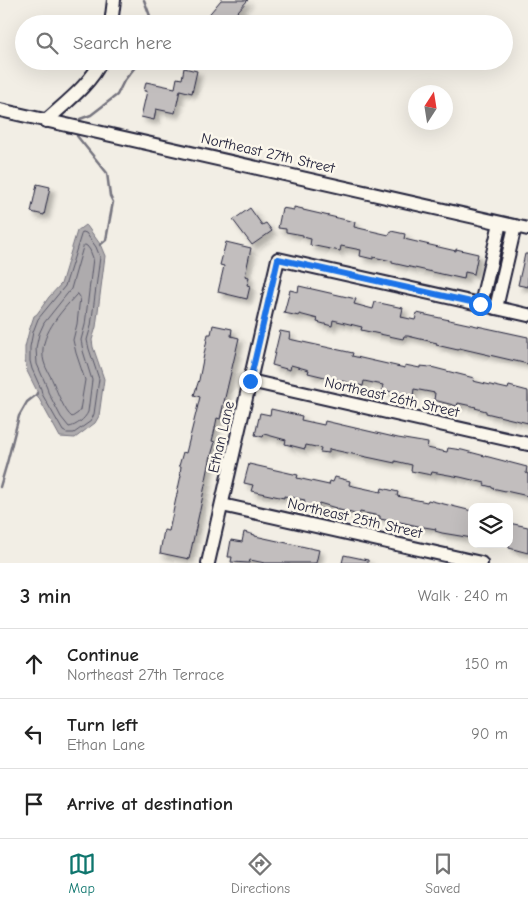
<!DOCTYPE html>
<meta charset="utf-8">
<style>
:root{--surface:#fff;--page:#f6f6f6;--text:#222;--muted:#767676;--line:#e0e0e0;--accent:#0f766e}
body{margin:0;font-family:"Comic Neue",sans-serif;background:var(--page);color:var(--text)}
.controls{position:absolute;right:15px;bottom:15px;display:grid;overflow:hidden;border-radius:10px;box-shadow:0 5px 20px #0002}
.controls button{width:45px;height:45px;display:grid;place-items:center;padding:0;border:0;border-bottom:1px solid var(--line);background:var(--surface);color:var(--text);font:25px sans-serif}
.compass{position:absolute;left:408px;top:85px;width:45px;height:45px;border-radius:50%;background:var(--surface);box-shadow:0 5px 20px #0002;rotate:12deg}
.stop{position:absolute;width:15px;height:15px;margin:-11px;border:4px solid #1a73e8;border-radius:50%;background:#fff}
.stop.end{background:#1a73e8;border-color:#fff;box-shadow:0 1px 5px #0008}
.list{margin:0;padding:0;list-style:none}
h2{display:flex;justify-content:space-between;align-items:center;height:65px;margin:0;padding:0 20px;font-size:21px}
h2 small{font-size:16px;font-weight:400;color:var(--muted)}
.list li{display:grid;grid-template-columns:32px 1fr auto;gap:15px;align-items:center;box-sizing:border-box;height:70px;padding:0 20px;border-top:1px solid var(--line)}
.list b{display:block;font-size:19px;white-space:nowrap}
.list p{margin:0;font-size:16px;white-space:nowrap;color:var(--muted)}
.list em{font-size:16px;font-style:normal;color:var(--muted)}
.icon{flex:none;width:28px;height:28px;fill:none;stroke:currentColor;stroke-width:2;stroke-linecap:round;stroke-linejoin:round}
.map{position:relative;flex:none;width:528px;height:563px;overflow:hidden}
.search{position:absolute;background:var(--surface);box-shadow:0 5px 20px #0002;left:15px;right:15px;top:15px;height:55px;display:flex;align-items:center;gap:12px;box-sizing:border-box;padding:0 18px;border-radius:28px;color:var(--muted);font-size:19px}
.sheet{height:275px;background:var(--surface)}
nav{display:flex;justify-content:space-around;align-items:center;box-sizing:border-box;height:70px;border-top:1px solid var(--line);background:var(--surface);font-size:14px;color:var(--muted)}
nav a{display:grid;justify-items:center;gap:2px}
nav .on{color:var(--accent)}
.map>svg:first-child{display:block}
.water{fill:#aeabad;stroke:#76747f}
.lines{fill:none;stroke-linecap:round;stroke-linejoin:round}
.shore{stroke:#5a5969;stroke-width:1}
.stream{stroke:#76747f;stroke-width:2.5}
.building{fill:#c2bebe;stroke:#22223b;filter:url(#shadow)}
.minor-casing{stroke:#22223b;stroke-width:16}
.minor{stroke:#fbf7ec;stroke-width:12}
.route{stroke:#1a73e8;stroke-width:6}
.labels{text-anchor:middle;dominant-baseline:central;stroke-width:5;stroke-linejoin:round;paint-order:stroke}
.street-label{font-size:15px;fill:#22223b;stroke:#fbf7ec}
</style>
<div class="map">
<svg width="528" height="563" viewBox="0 0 528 563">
<defs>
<filter id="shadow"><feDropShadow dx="4.5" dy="4.5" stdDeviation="2.5" flood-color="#0004"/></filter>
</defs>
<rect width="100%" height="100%" fill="#f2eee5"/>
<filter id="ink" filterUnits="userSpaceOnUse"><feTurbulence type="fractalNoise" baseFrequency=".02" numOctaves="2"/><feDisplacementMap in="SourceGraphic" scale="10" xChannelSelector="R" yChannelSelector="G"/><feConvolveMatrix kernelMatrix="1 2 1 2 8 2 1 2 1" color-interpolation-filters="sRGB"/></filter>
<g filter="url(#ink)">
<path class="water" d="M85,225L87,226L100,244L105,256L96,327L92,340L93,347L104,379L99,416L95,423L75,438L60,437L37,395V391L27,371L25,361V347L29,331L34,316L37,314L49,297L61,284L77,231Z"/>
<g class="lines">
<g class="shore">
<path d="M83,232L86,233L96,247L100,257L91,326L87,340L89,349L99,379L94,414L91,421L74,433H67L63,431L42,394L41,389L32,369L30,361V347L33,332L38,319L65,286L81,235Z"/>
<path d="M85,245L87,246L90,250L93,258L85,325L81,340L83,351L92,380L88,412C85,419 76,426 69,427L61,417L48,392L47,387L37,364L36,348L39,334L44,323L71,289L83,247Z"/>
<path d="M78,294L80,297L77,324L73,340L76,353L85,380L80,410L78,413L72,417C65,412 57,392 54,384C51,376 46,370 44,362C37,337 61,312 76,295Z"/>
</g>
<g class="stream">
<path d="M144,0L150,16L147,24"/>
<path d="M80,119L91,115L117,95L124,81L140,61"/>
<path d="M77,136L107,173L110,196L113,202L106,240L100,245"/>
<path d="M0,487L7,463L19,416L27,402L36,395L37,393"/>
</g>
</g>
<g class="building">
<path d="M221,0H248L227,23L225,20L221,24H213L206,18Z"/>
<path d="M184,68L197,71L192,93L180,90L175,113L156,109L154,120L141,117L147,91H144L146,82L175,88L177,78L182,79Z"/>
<path d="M37,184L50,187L44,215L31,212Z"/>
<path d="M294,207L303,209V210L355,222L354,227L389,235L391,231L405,234L404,239L456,251V249L478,254L474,274L465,272L464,279L392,263V261L373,257V259L360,256L361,250L341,246L340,251L310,245L311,239L303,237V235L286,232V229L278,228L282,208L294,210Z"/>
<path d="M250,208L262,225L266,223L272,231L252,245L233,220Z"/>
<path d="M226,242L251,248L245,276L249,277L247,285L250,286L247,299L218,292L224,266L220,265Z"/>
<path d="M525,254H528V287L518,285Z"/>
<path d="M299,286L356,299L354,304L373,309L375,302L403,308L401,317L415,320L417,313L528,337V364L459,348L458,350L436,345L437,343L408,336H404L403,339L361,330L362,327L333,320L332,326L317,322L318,319L299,314V316L284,313L290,290L298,292Z"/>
<path d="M213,325L232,329L231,336L239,338L220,419L217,418L214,433L212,441L215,442L211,456V455L201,505L189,559L160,553L164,530L169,531L181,475L180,474L181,466H179L183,452L186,453L200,397L194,395L199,380L208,334H211Z"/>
<path d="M280,331L290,333L289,339L353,353L352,356L405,368V365L420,368V366L431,367L474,378L473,381L508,389L509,386L528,391V423L486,413V411L475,408L476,407L458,403L457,406L434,400L435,393L414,389L413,396L396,393L382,390L383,385L364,381L363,386L308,373L309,370L291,365L290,370L272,365Z"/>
<path d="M271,409L302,416L301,420L324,425L325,421L398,438L428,443L427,448L447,452L448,448L462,450L527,467L526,473L528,474V496L492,488V487L484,485L485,483L460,477L432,472L431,475L411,471L412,465L395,461V463L329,449V453L320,452L321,448L306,445L305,449L285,444L286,440L264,434L263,437L255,435L260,413L270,415Z"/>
<path d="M249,464L298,475L297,478L329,485L330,481L333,482L335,477L350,481L349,485L381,492L382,488L398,492L397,496L427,502L428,500L472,511V538L442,533L435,531L436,529L418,526L391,520V521L380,519V516L360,512L359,515L336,509V508L319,503L318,508L304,505L305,500L284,496V498L251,491L253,485L244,483Z"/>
<path d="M509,523L528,527V553L509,548Z"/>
<path d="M244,532L255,535V536L319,550L316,563H265L250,560L249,563L231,562L232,557H228L231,540L242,542Z"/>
<path d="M344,555L368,560V563H342Z"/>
</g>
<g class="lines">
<g class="minor-casing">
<g id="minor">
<path d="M111,24L114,0"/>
<path d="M0,110L528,229"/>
<path d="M46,121C64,104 91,84 101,61"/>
<path d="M481,304L500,223"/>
<path d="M496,308L515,226"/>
<path d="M250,381L528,444"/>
<path d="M222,505L481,563"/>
<path d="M208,563L278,259L528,315"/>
</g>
</g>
<use href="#minor" class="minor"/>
</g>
</g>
<g class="lines" filter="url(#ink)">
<path class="route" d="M250,381L278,259L480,304"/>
</g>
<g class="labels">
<g class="street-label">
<text transform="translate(268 153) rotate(13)">Northeast 27th Street</text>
<text transform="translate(392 397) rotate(13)">Northeast 26th Street</text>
<text transform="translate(221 437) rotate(-77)">Ethan Lane</text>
<text transform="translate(355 518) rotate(13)">Northeast 25th Street</text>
</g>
</g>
</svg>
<div class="controls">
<button><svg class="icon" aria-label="layers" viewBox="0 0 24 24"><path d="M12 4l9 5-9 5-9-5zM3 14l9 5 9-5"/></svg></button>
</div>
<svg class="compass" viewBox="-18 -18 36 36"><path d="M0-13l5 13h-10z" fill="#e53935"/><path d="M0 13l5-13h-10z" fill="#767676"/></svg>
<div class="stop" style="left:480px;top:304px"></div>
<div class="stop end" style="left:250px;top:381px"></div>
<div class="search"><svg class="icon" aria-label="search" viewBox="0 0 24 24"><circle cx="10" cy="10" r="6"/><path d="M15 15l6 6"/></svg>Search here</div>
</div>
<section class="sheet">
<h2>3 min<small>Walk · 240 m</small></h2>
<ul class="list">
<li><svg class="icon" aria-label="ahead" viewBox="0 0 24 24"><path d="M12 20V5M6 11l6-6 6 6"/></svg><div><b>Continue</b><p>Northeast 27th Terrace</p></div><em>150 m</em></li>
<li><svg class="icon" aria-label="left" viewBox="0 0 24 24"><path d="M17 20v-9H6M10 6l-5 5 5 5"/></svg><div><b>Turn left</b><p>Ethan Lane</p></div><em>90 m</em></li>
<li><svg class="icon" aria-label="arrive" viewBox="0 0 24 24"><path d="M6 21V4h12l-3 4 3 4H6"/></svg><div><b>Arrive at destination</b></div></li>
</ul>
</section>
<nav>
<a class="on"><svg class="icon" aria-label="map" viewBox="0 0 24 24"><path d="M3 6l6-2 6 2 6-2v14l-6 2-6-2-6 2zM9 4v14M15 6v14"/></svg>Map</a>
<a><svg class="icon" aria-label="directions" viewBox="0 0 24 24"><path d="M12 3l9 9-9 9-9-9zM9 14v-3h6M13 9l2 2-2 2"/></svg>Directions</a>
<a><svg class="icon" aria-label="saved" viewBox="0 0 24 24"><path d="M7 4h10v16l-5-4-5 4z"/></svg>Saved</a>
</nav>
